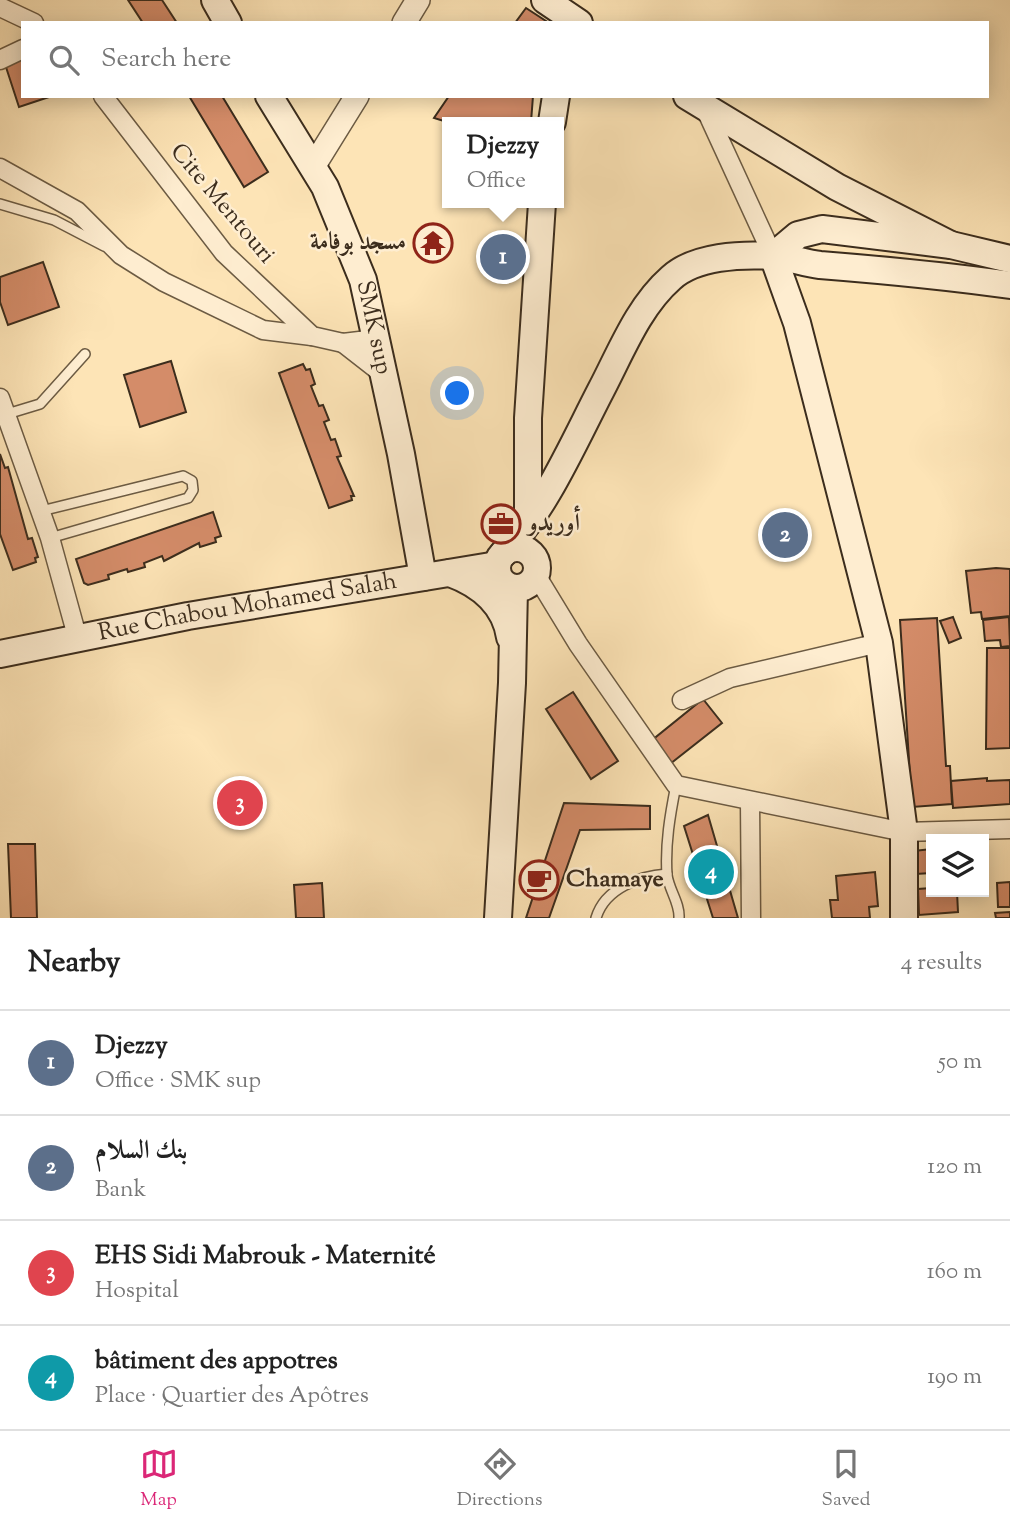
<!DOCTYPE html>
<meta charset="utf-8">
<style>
:root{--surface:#fff;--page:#f6f6f6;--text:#222;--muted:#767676;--line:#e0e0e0;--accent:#db2777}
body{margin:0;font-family:"Sorts Mill Goudy",Amiri,serif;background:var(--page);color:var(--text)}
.controls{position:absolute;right:21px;bottom:21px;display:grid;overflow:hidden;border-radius:0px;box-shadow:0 4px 18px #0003}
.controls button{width:63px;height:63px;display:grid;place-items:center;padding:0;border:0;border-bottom:2px solid var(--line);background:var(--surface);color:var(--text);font:35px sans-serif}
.you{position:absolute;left:458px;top:394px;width:24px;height:24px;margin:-18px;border:5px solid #fff;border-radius:50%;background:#1a73e8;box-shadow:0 0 0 10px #1a73e833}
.badge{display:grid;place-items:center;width:46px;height:46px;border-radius:50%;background:var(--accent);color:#fff;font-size:23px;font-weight:700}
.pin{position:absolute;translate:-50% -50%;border:4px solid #fff;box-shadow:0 2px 7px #0006}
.popup{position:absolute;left:442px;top:117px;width:122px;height:91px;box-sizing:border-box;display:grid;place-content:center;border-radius:0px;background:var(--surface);filter:drop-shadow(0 2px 5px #0005);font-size:23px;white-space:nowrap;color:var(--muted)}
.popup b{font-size:26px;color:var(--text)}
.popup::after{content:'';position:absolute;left:50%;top:100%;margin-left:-14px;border:14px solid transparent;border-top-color:var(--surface)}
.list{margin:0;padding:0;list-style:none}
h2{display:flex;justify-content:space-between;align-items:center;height:91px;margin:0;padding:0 28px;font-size:30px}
h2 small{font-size:23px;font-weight:400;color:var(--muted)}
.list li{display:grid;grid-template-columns:46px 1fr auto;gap:21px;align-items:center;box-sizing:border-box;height:105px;padding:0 28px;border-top:2px solid var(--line)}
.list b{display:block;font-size:26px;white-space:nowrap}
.list p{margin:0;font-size:23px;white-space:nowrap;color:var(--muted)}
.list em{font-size:23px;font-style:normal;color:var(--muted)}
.icon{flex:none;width:38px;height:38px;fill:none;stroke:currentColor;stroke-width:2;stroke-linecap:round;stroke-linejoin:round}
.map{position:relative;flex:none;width:1010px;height:918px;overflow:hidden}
.search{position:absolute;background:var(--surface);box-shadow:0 4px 18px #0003;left:21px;right:21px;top:21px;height:77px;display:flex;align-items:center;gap:18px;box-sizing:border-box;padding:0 24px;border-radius:0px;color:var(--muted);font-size:26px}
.sheet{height:511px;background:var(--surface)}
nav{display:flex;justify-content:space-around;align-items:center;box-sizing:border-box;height:98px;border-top:2px solid var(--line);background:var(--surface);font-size:19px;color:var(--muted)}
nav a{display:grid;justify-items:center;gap:4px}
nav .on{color:var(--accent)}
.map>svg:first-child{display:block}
.building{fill:#d48c69;stroke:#3c2d1d;stroke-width:2}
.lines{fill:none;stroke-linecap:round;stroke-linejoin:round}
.service-casing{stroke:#6c5b43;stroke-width:12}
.minor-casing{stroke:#6c5b43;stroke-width:21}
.tertiary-casing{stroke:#6c5b43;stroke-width:26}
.secondary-casing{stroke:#3c2d1d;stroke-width:30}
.service{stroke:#feedd0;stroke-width:9}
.minor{stroke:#feedd0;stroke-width:18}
.tertiary{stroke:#feedd0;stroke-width:23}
.secondary{stroke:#feedd0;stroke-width:26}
.labels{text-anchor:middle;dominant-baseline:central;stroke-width:5;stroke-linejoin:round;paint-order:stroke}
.street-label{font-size:24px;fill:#3c2d1d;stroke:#feedd0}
.poi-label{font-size:24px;font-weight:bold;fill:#3c2d1d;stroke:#feedd0;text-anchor:start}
</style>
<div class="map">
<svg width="1010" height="918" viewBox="0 0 1010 918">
<rect width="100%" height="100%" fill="#fde4b6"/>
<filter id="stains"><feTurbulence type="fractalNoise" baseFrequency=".00286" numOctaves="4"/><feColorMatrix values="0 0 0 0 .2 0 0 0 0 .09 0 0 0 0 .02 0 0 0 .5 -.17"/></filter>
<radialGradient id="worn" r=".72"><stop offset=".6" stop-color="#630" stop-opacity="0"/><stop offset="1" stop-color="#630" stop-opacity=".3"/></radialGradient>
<g class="building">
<path d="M128,0H162L177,23H143Z"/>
<path d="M526,8L549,23H515Z"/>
<path d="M23,55V96H52L19,107L4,61Z"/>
<path d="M189,96H222L268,172L244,187Z"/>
<path d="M449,96H533L531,122H447L434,118Z"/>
<path d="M43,262L59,307L8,325L0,302V277Z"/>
<path d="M171,361L186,412L140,427L124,375Z"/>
<path d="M303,364L306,370L310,369L315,384L311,386L319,406L323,405L329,420L324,422L331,440L335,439L341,456L337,457L354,496H351L352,500L329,508L279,373Z"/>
<path d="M0,454L5,468L8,467L28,539L32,538L38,557L35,558L36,562L13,570L0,534Z"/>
<path d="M213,512L221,536L215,538L216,542L200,547L199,543L164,561L162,556L144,563L145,567L128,572L127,569L108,575L109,579L88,585L84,583L76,559Z"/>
<path d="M996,568L1010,569V616L982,619L981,612L971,613L966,571Z"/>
<path d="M953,617L961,638L949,643L940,621Z"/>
<path d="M1009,617L1010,646L1001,647L1000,640L985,641L983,620Z"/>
<path d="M937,618L946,766H950L952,804L912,807L900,620Z"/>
<path d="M987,648H1010V748L986,749Z"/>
<path d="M573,692L618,761L591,779L546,709Z"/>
<path d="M703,699L722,723L670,764L651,741Z"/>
<path d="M987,778V781L1010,780V804L953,808L951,781Z"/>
<path d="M564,803L650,806V829L580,830L549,918H526Z"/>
<path d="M708,815L738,918H713L684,826Z"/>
<path d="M8,844H35L37,918H11Z"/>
<path d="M931,849V873L916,874L914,851Z"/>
<path d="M875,872L878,906L869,907L870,918H832L830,900H838L836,876Z"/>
<path d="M1010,882V907H998L997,883Z"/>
<path d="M322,883L324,918H296L294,885Z"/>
<path d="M931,888V892H957L958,912L919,915L918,889Z"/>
<path d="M1010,912V918H996L995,913Z"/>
</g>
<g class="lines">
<g class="service-casing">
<g id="service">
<path d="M0,204L54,220L104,246"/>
<path d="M7,414L40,404L85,354"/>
<path d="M41,511L183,476L192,481L193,490L188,498L50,538"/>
<path d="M676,785C670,815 665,844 667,875C669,890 680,903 679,918"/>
<path d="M596,918C605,888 639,876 667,874"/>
</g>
</g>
<g class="minor-casing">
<g id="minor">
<path d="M0,7L34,23"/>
<path d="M0,60L23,49"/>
<path d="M103,96L224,253L312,336L343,343L376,339"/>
<path d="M705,108L773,256"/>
<path d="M0,168L77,211L121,255L164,282L263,330L312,336"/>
<path d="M343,343L384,375"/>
<path d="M0,398L50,538L77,636"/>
<path d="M536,575L578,644L676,785L904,832L1010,829"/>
<path d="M682,700L730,678L879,643"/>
<path d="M750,802L751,918"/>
</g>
</g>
<g class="tertiary-casing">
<g id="tertiary">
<path d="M404,23L418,0"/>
<path d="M313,167L357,96"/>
</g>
</g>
<g class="secondary-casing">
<g id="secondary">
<path d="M215,0L228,23"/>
<path d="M545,0L579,23"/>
<path id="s1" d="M269,96L325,187L363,280L401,454L423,577"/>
<path d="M687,96L837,187L951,245"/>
<path d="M552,122L556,96"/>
<path d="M773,256L797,323L879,643L904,832V918"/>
<path d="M773,256L798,235L822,229L951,245L1010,259"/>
<path d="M528,523V418L542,203"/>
<circle cx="517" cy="568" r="20"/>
<path d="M503,554C546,507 572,446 601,390C621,352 638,307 671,278C695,256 741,254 773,256C788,257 804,263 820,265C883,270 947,276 1010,285"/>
<path d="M450,573C480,584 505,604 510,637"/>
<path id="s2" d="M0,654L188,616L497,565"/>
<path d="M498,918L512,683L514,588"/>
</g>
</g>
<use href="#service" class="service"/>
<use href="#minor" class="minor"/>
<use href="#tertiary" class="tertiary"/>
<use href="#secondary" class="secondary"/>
</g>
<defs>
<g id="temple-ring" transform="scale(2.0125)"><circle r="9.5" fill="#feedd0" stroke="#8f2418" stroke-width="1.5"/><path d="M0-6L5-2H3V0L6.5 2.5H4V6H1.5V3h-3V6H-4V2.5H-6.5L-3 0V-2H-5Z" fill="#8f2418"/></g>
<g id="office-ring" transform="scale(2.0125)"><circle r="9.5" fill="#feedd0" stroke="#8f2418" stroke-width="1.5"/><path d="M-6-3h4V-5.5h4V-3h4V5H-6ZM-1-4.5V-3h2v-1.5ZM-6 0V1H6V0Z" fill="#8f2418"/></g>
<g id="cafe-ring" transform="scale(2.0125)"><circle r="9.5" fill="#feedd0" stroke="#8f2418" stroke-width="1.5"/><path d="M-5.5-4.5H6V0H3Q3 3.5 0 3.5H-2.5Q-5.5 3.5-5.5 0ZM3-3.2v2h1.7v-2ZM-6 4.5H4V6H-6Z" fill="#8f2418"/></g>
</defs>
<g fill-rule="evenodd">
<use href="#temple-ring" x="433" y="243"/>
<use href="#office-ring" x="501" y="524"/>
<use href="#cafe-ring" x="539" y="880"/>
</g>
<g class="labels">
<g class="street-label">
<text transform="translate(222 204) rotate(50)">Cite Mentouri</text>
<text stroke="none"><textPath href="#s1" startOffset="256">SMK sup</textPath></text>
<text stroke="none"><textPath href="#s2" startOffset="252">Rue Chabou Mohamed Salah</textPath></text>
</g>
<g class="poi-label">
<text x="406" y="243" text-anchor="end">مسجد بوفامة</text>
<text x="528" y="524">أوريدو</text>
<text x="566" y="880">Chamaye</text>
</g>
</g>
<rect width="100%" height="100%" filter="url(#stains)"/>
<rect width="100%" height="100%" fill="url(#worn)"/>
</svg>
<div class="controls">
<button><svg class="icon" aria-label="layers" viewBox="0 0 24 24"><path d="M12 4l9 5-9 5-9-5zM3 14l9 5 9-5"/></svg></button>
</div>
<div class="you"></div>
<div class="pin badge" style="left:503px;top:257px;background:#5c6f8a">1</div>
<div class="popup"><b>Djezzy</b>Office</div>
<div class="pin badge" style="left:785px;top:535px;background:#5c6f8a">2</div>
<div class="pin badge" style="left:240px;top:803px;background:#e0444e">3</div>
<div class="pin badge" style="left:711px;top:872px;background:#0f9aa8">4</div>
<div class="search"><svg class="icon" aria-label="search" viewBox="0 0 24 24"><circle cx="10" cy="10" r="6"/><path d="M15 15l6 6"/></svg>Search here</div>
</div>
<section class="sheet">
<h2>Nearby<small>4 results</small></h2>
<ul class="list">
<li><span class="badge" style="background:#5c6f8a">1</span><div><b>Djezzy</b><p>Office · SMK sup</p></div><em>50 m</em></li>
<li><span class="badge" style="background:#5c6f8a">2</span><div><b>بنك السلام</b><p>Bank</p></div><em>120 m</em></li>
<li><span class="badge" style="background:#e0444e">3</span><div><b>EHS Sidi Mabrouk - Maternité</b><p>Hospital</p></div><em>160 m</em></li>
<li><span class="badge" style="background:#0f9aa8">4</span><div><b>bâtiment des appotres</b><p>Place · Quartier des Apôtres</p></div><em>190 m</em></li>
</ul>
</section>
<nav>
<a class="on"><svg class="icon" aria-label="map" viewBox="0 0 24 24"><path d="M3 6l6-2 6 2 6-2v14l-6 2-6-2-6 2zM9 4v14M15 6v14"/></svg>Map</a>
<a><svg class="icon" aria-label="directions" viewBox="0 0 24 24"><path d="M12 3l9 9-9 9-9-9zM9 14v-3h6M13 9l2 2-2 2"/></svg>Directions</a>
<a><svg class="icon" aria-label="saved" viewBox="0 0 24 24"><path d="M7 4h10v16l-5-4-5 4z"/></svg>Saved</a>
</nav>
